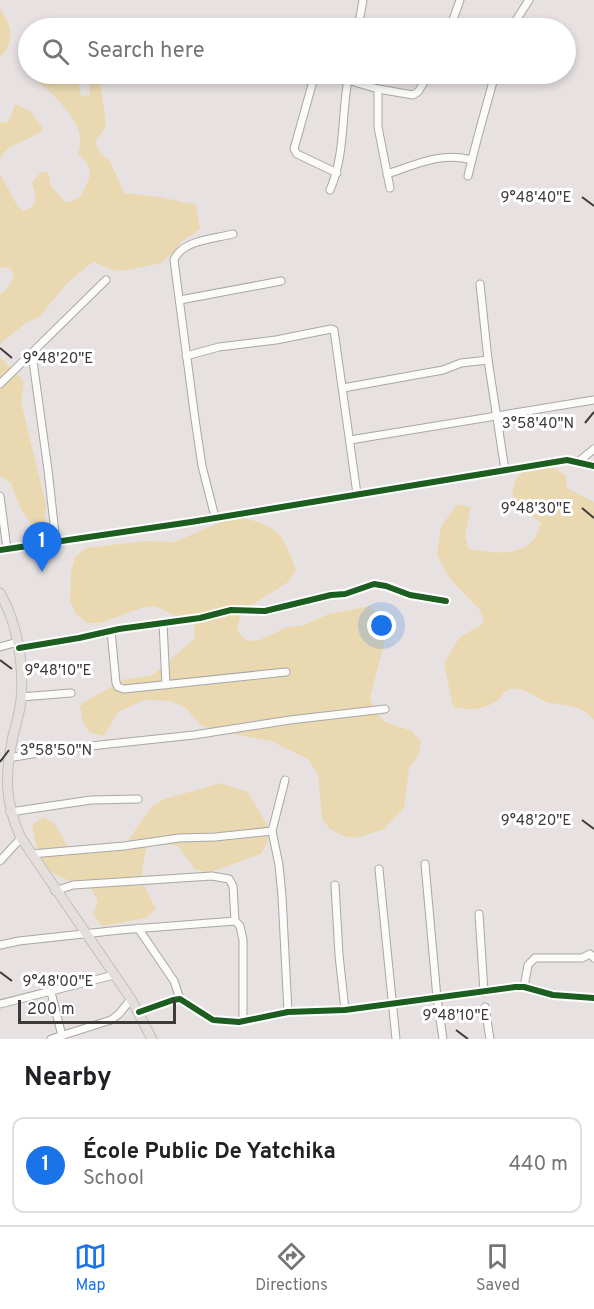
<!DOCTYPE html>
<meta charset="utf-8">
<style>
:root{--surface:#fff;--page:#f6f6f6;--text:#202124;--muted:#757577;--line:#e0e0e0;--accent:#1a73e8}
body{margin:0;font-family:Overpass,sans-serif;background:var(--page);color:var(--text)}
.scale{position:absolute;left:18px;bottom:15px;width:158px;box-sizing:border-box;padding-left:6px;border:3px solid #3e3a3a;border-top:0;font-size:16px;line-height:21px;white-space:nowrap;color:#3e3a3a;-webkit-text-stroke:4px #fff;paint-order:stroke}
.you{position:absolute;left:382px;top:626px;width:21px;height:21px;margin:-15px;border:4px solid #fff;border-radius:50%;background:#1a73e8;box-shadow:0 0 0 9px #1a73e833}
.badge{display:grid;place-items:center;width:39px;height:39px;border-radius:50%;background:var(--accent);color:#fff;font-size:20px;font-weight:700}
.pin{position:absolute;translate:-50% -50px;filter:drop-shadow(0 2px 3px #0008)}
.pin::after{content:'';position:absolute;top:32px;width:21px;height:18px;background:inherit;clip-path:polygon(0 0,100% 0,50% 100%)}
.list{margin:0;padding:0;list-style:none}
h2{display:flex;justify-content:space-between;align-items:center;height:78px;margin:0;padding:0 24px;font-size:26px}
h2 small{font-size:20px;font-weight:400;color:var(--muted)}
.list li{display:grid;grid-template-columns:39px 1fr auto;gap:18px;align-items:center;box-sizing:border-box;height:96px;margin:0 12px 12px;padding:0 12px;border:2px solid var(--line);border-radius:12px}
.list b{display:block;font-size:22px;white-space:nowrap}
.list p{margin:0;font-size:20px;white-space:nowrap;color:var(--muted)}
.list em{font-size:20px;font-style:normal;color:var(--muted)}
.icon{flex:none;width:33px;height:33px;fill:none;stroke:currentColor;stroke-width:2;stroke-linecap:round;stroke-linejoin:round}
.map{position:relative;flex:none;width:594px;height:1039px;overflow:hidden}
.search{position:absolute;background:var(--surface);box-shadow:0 3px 9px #0003;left:18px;right:18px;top:18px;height:66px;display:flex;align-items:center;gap:15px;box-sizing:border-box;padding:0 21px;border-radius:33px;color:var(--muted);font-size:22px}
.sheet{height:186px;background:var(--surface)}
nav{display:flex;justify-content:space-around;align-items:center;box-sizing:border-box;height:84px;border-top:2px solid var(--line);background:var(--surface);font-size:16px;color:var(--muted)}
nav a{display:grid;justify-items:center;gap:3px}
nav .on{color:var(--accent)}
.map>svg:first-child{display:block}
.green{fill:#ead9b0}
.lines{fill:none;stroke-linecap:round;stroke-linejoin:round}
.minor-casing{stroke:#aaa6a6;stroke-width:9}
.major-casing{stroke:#c1bebe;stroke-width:11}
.minor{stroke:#fbfbfa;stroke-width:7}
.major{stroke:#e5dfdb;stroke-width:9}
.cycleway-casing{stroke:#fff;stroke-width:10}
.cycleway{stroke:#1b5e20;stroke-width:6}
.ticks{fill:none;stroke:#3e3a3a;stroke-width:2}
.ticks-label{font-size:15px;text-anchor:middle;fill:#3e3a3a;stroke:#fff;stroke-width:6;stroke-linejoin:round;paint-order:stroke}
</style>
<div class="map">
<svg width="594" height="1039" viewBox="0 0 594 1039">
<rect width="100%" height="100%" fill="#e7e2e1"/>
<g class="green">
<path d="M0,8C11,24 17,42 0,57Z"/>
<path d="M36,74H77L81,96L90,95L89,76L91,74H99L106,123L104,130L95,141L100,153L110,161L124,193L160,197L196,205L200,228L195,233L181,242L172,254L161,263L123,271L110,269L93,262L70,280L40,316L26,323L0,344V294C8,290 13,281 14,273L9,268L0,267V174L17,205L23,211C39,207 36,196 32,183L41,172H48L51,186L66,203L80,197C90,177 97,170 78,154C79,149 81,144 80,139C80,124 64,106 53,95C46,87 38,85 36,74Z"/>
<path d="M15,104L30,111L43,129C31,143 5,141 0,161V122L6,123L11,117Z"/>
<path d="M0,357L24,381L21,402L46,505L44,526L38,530C23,518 17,501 11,483L0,476Z"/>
<path d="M527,467L555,468L566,476L567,488L594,502V720C580,704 566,706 547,702C534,698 523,684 508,690C504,692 501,697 498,700C484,710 469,711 453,707L444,663L459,638L484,623L480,610L450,579L437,555L441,527L457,504L471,507L465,536L469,549C490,553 523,558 536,536C539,532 540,527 541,523L519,506L512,493L516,479Z"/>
<path d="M244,518C280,527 284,536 296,570L288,582L250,606L240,617L237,631L247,641L260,640L287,627L301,626L329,614L370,606L379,617L384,644L370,698L375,711L385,722L412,731L421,742L418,756L409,768L404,808L384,829L357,838L343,836L330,829L322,819L318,775L308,759L271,741L227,733L200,725L186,708L171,701L144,700L118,712L104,736L90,733L83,722L80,707L84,702L123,680L153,675L195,638L194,625L155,606L141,608L101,623H87L76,614L70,601L71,572L75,557L86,548L145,541L174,542L228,519Z"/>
<path d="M221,783L248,792L269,828L268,842L261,854L208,873L195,869L178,846L148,841C140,877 139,877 156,909L146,918L102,926L93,915L98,901L91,888C48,873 40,874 32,825L43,817L55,824L69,849L114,850L127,842L152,806L164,799Z"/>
</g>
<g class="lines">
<g class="minor-casing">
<g id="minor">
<path d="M358,28L363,0"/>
<path d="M450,28L460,0"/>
<path d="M511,28L529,0"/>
<path d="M315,74L294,149L297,154L337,173"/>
<path d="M327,74L378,89L413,95L418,92L429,74"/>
<path d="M378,89V127L390,188"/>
<path d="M387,174C415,165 442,151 472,160"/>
<path d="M468,176C476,141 486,108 495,74"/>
<path d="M330,190C346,153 341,112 349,74"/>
<path d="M480,284L488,360L505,470"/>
<path d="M180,300L281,281"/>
<path d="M32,354L48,470L56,542"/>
<path d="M186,356L219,347L276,340L331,329L334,330L357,494"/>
<path d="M0,384L106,280"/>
<path d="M343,388L443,370L461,363L488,360"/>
<path d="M350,440L594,400"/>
<path d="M578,462L594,449"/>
<path d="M0,496L7,549"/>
<path d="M215,517L202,466L195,419L174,260C182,240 214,239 233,234"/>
<path d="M0,550L191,522L567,460L594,466"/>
<path d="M163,623L166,685"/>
<path d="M111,631L116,683L118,687L124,689L286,672"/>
<path d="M0,647L18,642"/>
<path d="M19,648L79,638L119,629L200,618L231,610L265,611L331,595L345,594L374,584L386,586L410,595L446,601"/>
<path d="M21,697L71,693"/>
<path d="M8,758L62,749L194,735L290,720L385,709"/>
<path d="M285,780L272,831L279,865L282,896L288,1012"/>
<path d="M10,812L91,800L138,799"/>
<path d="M31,854L124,846L179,838L215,837L272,831"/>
<path d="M0,861L21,838"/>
<path d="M425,864L437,998L443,1039"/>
<path d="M379,869L396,1039"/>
<path d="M335,885L339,955L345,1010"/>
<path d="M55,891L73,885L212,876L229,879L233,886L235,921L240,926L243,940V1021"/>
<path d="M479,914L484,992"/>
<path d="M138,928L174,981L180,999"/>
<path d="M0,945L19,941L120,930L235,921"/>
<path d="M524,987L528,965L535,958H582L590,954L594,958"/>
<path d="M51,992L62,1036"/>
<path d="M0,1004L114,975"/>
<path d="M485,1007L490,1039"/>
<path d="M139,1012L173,1000L180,999L213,1020L239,1022L288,1012L345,1010L515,987H524L553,995L594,998"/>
<path d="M51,1039L111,1020L119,1014L131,999"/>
</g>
</g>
<g class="major-casing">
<path id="major" d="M0,593C18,625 24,664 21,700C20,712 16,724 13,736C5,774 4,801 21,838L131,999L152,1039"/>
</g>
<use href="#minor" class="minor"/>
<use href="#major" class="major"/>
<g class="cycleway-casing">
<g id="cycleway">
<path d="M0,550L191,522L567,460L594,466"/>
<path d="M19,648L79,638L119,629L200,618L231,610L265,611L331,595L345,594L374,584L386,586L410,595L446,601"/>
<path d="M139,1012L173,1000L180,999L213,1020L239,1022L288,1012L345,1010L515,987H524L553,995L594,998"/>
</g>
</g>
<use href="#cycleway" class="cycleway"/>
</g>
<path class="ticks" d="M582,197L594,206M0,348L12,358M585,423L594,412M582,508L594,518M0,660L12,669M0,762L9,750M582,820L594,829M0,972L12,981M456,1030L468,1039"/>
<g class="ticks-label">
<text x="536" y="202">9°48'40"E</text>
<text x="58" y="363">9°48'20"E</text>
<text x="538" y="428">3°58'40"N</text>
<text x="536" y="513">9°48'30"E</text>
<text x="58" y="675">9°48'10"E</text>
<text x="56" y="755">3°58'50"N</text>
<text x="536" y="825">9°48'20"E</text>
<text x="58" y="986">9°48'00"E</text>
<text x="456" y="1020">9°48'10"E</text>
</g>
</svg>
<div class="scale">200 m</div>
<div class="you"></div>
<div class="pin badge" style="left:42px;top:572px">1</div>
<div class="search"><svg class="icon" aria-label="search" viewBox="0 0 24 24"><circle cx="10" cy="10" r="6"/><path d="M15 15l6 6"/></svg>Search here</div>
</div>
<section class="sheet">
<h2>Nearby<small></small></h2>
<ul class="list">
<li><span class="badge">1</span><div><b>École Public De Yatchika</b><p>School</p></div><em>440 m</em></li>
</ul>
</section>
<nav>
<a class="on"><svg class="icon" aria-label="map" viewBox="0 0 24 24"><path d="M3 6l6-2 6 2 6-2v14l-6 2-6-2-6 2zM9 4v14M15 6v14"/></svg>Map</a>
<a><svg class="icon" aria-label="directions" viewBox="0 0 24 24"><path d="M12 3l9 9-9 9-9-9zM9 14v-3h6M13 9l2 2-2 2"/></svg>Directions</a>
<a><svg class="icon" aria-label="saved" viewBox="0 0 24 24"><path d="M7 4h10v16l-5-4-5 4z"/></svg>Saved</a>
</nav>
